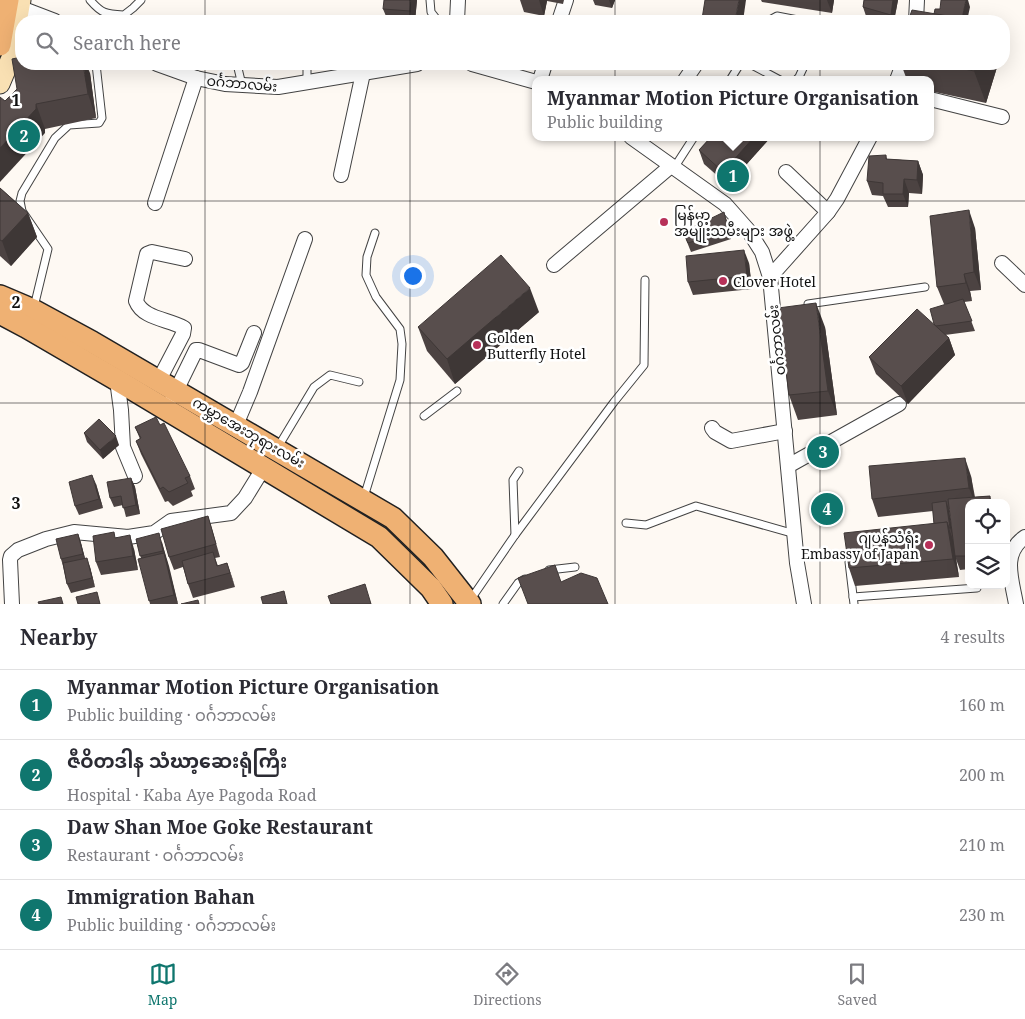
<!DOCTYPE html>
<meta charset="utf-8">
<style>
:root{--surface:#fff;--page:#f2f2f3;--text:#2b2b33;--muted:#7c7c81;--line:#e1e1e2;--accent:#0f766e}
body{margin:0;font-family:"Noto Serif","Noto Sans Myanmar",serif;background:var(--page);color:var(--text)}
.controls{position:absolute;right:15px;bottom:15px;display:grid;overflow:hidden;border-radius:10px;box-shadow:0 5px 20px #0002}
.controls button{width:45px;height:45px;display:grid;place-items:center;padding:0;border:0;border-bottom:1px solid var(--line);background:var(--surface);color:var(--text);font:25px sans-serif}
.you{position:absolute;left:412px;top:275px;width:18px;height:18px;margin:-12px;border:4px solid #fff;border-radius:50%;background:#1a73e8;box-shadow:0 0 0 8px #1a73e833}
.badge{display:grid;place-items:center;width:32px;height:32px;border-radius:50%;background:var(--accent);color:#fff;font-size:16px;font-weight:700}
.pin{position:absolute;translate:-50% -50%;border:2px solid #fff;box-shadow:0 1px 5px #0006}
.popup{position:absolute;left:532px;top:76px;width:402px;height:65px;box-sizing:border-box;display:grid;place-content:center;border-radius:10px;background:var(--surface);filter:drop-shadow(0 1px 4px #0005);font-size:16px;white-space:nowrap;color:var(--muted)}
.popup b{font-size:19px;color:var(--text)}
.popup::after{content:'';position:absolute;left:50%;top:100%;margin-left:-10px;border:10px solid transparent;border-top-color:var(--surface)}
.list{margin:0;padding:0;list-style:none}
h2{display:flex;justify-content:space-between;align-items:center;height:65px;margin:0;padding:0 20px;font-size:21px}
h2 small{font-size:16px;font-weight:400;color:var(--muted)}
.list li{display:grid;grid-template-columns:32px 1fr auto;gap:15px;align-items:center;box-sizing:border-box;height:70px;padding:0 20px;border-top:1px solid var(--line)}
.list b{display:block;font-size:19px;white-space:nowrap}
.list p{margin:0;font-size:16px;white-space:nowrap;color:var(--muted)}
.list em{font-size:16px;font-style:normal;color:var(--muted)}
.icon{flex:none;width:28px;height:28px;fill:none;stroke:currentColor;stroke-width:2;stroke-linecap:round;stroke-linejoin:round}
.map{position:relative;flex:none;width:1025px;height:604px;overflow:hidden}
.search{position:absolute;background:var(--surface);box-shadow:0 5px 20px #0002;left:15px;right:15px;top:15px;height:55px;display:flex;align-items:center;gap:12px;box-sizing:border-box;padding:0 18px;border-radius:20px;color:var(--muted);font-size:19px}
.sheet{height:345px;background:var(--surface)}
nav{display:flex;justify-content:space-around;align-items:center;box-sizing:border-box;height:70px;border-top:1px solid var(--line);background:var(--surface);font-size:14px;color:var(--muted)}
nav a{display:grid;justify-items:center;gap:2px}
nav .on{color:var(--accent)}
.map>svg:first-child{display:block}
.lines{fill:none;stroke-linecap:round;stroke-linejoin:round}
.lane-casing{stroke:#434343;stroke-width:9}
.street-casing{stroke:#434343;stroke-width:16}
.secondary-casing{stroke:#323232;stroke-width:21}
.primary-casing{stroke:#212121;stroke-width:24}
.lane{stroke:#fff;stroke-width:7}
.street{stroke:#fff;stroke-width:14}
.secondary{stroke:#f9e0b3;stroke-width:19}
.primary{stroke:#efb173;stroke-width:21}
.wall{fill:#4c4342;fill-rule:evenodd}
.shaded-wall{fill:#3e3736}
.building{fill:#584e4d;stroke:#3e3736}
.grid{fill:none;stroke:#101010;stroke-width:1;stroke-opacity:0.55}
.poi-dot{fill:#b73159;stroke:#fff;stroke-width:2}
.labels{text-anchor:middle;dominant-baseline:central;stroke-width:5;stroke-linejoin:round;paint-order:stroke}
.street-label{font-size:14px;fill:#101010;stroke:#fff}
.poi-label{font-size:14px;fill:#101010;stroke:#fff;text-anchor:start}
.grid-label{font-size:16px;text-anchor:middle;font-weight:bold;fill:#101010;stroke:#fff;stroke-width:5;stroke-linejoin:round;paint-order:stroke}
</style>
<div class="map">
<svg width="1025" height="604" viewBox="0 0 1025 604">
<rect width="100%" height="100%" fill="#fef9f3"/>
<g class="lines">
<g class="lane-casing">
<g id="lane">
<path d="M90,0C102,14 106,14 124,15L133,8L141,0"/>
<path d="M430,0L431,12L438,21"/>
<path d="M768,21L777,16L803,21"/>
<path d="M237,64L242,85"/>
<path d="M307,64V82"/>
<path d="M750,64L780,80"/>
<path d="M730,80L740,64"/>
<path d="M796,80L799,77L805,64"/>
<path d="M674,168L694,137"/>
<path d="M808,304L925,287"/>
<path d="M34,307L48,249L22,211L20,201L22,193L55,138L69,125L99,123L102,118L96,64"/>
<path d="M424,416L457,391"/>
<path d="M278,447L314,387L330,375L359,382"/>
<path d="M364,497L400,380L402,344L400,329L376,297L366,275L367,257L375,233"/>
<path d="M626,523L646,525L696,506L795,534"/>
<path d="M515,535L513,480L519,471"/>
<path d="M849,562L854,604"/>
<path d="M549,570L575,567"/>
<path d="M853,597L977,588"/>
<path d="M471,599L515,535L614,402L644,365L645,280"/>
<path d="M503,604L518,583L525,579"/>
</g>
</g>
<g class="street-casing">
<g id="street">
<path d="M21,8L55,21"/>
<path d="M457,21L458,0"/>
<path d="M559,21L566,0"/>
<path d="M916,21L917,0"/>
<path d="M157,64L196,78L225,84L278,87L417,64"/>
<path d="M472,64L536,82"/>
<path d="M540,80L545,64"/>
<path d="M685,80L696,64"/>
<path d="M897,80L903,64"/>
<path d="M930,99L1002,117"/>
<path d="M631,137L725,204L748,230L762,252L770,277L797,563L804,604"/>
<path d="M786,172L828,212"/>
<path d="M341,175L363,73"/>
<path d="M155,203L196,78"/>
<path d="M1002,263L1025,285"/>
<path d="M554,265L671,166"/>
<path d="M770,277L828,212L837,199L870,137"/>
<path d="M117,380L121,410L123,447L135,476"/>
<path d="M159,380L183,334L184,328C169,319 143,319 136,301L147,254L152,252L185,259"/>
<path d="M173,397L196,350H199L239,365L242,363L254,333"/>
<path d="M236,425L250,392L305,239"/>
<path d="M712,428L715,432L731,441L785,431"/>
<path d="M788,466L899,404"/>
<path d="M12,604L10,560L11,556L18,550L46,539L74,532L128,537L154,533L171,521L231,513L245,498L264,467"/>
<path d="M1016,604C1012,580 1001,553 1025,537"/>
</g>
</g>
<g class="secondary-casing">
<path id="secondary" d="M0,84L11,58L21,0"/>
</g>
<g class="primary-casing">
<g id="primary">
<path d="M0,45L8,0"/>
<path d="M0,296L33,310L92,342L393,518L433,557L470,604"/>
<path d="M0,313L26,327L117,380L379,537L431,588L442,604"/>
</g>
</g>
<use href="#lane" class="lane"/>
<use href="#street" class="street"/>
<use href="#secondary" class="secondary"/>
<use href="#primary" class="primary"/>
</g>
<g class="wall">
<path d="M417,0L415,21H388L383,9Z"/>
<path d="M520,0H564L563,4L547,1L544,16L524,12Z"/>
<path d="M593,0H615L612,8L595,5Z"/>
<path d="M761,0H834L832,13L762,2Z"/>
<path d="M864,0H898L894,21H885L866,16L863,7Z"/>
<path d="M901,64H998L986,103L930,91V80H907Z"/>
<path d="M90,73L96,118L45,129V133L5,101Z"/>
<path d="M711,137H771L728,185L704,164L699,150Z"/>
<path d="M886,155L887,159L918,161L923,175L922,194L909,193L908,207H888L883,196L872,195L867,181Z"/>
<path d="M0,188L28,213L37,237L11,266L0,256Z"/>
<path d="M727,221L731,239L691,252L683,232Z"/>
<path d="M975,228L981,290L970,291L972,301L964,302L975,331L945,335L949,338L955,355L908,404L876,374L869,357L934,324L948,304H944L937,287Z"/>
<path d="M749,263L752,289L693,295L688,282Z"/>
<path d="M539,312L455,384L427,351L418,327Z"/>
<path d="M825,327L837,415L798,420L789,395Z"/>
<path d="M160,425L190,476L195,489L191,491L193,496L173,506L168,501L165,502L141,454L136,441L140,439L135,427Z"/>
<path d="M84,433L119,445L103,459L87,442Z"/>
<path d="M971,476L975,497L990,496L992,503H969V569L960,570L956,559L959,577L855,586L849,568L934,524L933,511L878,517L872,499ZM949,509H950L953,535L949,510Z"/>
<path d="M131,478L135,487L140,514L126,517L123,505L114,507L110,498Z"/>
<path d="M96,484L103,508L79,515L75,506Z"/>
<path d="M208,516L212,529L220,557L215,558L218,566L227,563L235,587L193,598L188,584L183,567L174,570L169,557Z"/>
<path d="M78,534L81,543L85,558L90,567L95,587L71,593L67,584L63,566L61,559Z"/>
<path d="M116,537L134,549L138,570L101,575L96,562Z"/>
<path d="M136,539L162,542L178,604H150L141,558Z"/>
</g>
<g class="shaded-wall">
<path d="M411,0H417L415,21H414L410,11Z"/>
<path d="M539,0H547V1L544,16Z"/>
<path d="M609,0H615L612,8Z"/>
<path d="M739,0H746L743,21H735Z"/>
<path d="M827,0H834L832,13Z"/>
<path d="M893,0H898L894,21H893L891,15Z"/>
<path d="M966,0H968L970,7L967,21H961Z"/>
<path d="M83,64H86L90,73L96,118L88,94Z"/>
<path d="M977,64H998L986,103L974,71Z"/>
<path d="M36,104L45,129V133L0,182V148Z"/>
<path d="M754,137H771L728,185L723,172Z"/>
<path d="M918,161L923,175L922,194L917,180Z"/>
<path d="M904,179L909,193L908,207L903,194Z"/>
<path d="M969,210L975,228L981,290L974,272Z"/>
<path d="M724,212L727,221L731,239L728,230Z"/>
<path d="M28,213L37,237L11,266L2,241Z"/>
<path d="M744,250L749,263L752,289L747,276Z"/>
<path d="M964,274L970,291L972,301L966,283Z"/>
<path d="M530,288L539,312L455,384L447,359Z"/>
<path d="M816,303L825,327L837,415L828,391Z"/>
<path d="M949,338L955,355L908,404L901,386Z"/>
<path d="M116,436L119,445L103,459L100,450Z"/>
<path d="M965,458L971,476L975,503L969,488Z"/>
<path d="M92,475L96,484L103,508L99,499Z"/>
<path d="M131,478L135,487L140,514L136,505Z"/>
<path d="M946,501L949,510L953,537L950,528Z"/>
<path d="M947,522L953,540L959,577L953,559Z"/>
<path d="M159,533L169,566L178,604L174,595Z"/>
<path d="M78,534L81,543L86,563L83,554Z"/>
<path d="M130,535L134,549L138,570L133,556Z"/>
<path d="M87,558L90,567L95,587L92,578Z"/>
<path d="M227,563L232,577L235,587L230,573Z"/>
</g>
<g class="building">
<path d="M384,0H411L410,11L383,9Z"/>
<path d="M705,0H739L735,21H713L702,19Z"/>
<path d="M864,0H893L891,15L863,7Z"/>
<path d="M941,0H966L962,19L934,14L935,9H940Z"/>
<path d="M912,10L978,21H908Z"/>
<path d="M21,57V64H83L88,94L36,104V109L0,148V97L5,101L17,89L12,59Z"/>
<path d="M940,64H977L974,71Z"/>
<path d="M711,137H754L723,172L699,150Z"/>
<path d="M886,155V159L918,161L917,180L904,179L903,194H883V183L867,181L869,156Z"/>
<path d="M0,188L28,213L2,241L0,240Z"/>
<path d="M969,210L974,272L964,274L966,283L937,287L930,216Z"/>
<path d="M724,212L728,230L688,243L683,232Z"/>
<path d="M744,250L747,276L688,282L686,256Z"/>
<path d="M501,255L530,288L447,359L418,327Z"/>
<path d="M963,299L972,321L936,326L934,324L930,309Z"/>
<path d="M816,303L828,391L789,395L778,308Z"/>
<path d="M917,309L949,338L901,386L869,357Z"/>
<path d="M156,417L160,425L164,423L190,476L185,478L188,483L169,492L163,487L160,489L136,441L141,438L135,427Z"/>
<path d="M99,419L116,436L100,450L84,433Z"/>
<path d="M965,458L969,488L872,499L869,466Z"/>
<path d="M92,475L99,499L75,506L69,482Z"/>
<path d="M131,478L136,505L123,508L121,496L110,498L107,482Z"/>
<path d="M990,496V503H969V556H955L948,499Z"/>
<path d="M946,501L950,528H949L947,522L934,524L932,503Z"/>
<path d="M208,516L216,544L169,557L161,529Z"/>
<path d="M947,522L953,559L849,568L844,533Z"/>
<path d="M114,532L115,538L130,535L133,556L96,562L93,536Z"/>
<path d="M159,533L163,551L140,556L136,539Z"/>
<path d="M78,534L83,554L61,559L56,539Z"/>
<path d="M213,552L217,566L227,563L230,573L188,584L182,561Z"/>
<path d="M164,553L174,595L149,601L138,559Z"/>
<path d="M87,558L92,578L67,584L63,563Z"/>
<path d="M555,565L561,582L581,573L597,578L608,604H528L518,578Z"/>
<path d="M365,584L371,604H331L328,596Z"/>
<path d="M284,591L287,604H263L261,597Z"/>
<path d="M97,592L100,604H78L76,597Z"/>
<path d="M61,597L63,604H39L38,602Z"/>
<path d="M198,600L199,604H181Z"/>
</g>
<path class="grid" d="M205,0V21M410,0V21M615,0V21M820,0V21M205,64V604M410,64V604M615,64V604M820,64V604M0,201H1025M0,403H1025"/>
<g class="poi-dot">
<circle cx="664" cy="222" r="5"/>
<circle cx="723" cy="281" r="5"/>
<circle cx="477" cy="345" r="5"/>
<circle cx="929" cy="545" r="5"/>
</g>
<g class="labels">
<g class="street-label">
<text transform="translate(242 83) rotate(5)">ဝင်္ဂဘာလမ်း</text>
<text transform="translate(776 340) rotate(-96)">ဝင်္ဂဘာလမ်း</text>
<text transform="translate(249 432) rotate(30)">ကမ္ဘာအေးဘုရားလမ်း</text>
</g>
<g class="poi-label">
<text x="674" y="214">မြန်မာ့<tspan x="674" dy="16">အမျိုးသမီးများ အဖွဲ့</tspan></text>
<text x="733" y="281">Clover Hotel</text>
<text x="487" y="337">Golden<tspan x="487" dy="16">Butterfly Hotel</tspan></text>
<text x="919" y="537" text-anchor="end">ဂျပန်သံရုံး<tspan x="919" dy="16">Embassy of Japan</tspan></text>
</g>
</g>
<g class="grid-label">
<text x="16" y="106">1</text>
<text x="16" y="308">2</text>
<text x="16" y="509">3</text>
</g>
</svg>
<div class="controls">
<button><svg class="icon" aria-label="locate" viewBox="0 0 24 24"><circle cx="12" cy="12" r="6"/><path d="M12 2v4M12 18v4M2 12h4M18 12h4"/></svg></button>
<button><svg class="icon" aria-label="layers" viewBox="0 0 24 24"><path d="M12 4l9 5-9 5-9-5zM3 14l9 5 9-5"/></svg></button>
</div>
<div class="you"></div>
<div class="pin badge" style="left:733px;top:176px">1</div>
<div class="popup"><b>Myanmar Motion Picture Organisation</b>Public building</div>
<div class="pin badge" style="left:24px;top:136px">2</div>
<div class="pin badge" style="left:823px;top:452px">3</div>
<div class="pin badge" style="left:827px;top:509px">4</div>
<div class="search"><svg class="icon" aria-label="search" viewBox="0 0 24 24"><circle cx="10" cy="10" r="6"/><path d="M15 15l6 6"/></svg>Search here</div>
</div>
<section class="sheet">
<h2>Nearby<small>4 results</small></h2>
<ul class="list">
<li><span class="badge">1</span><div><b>Myanmar Motion Picture Organisation</b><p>Public building · ဝင်္ဂဘာလမ်း</p></div><em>160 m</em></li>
<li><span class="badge">2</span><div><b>ဇီဝိတဒါန သံဃာ့ဆေးရုံကြီး</b><p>Hospital · Kaba Aye Pagoda Road</p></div><em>200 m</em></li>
<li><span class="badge">3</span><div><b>Daw Shan Moe Goke Restaurant</b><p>Restaurant · ဝင်္ဂဘာလမ်း</p></div><em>210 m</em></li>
<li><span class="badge">4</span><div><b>Immigration Bahan</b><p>Public building · ဝင်္ဂဘာလမ်း</p></div><em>230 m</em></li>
</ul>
</section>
<nav>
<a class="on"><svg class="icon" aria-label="map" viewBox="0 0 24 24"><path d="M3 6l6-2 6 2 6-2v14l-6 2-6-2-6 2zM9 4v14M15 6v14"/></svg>Map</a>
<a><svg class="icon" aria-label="directions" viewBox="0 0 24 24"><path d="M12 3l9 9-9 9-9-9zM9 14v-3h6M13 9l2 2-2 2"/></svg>Directions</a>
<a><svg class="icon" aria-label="saved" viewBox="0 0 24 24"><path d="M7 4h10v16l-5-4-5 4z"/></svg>Saved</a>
</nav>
